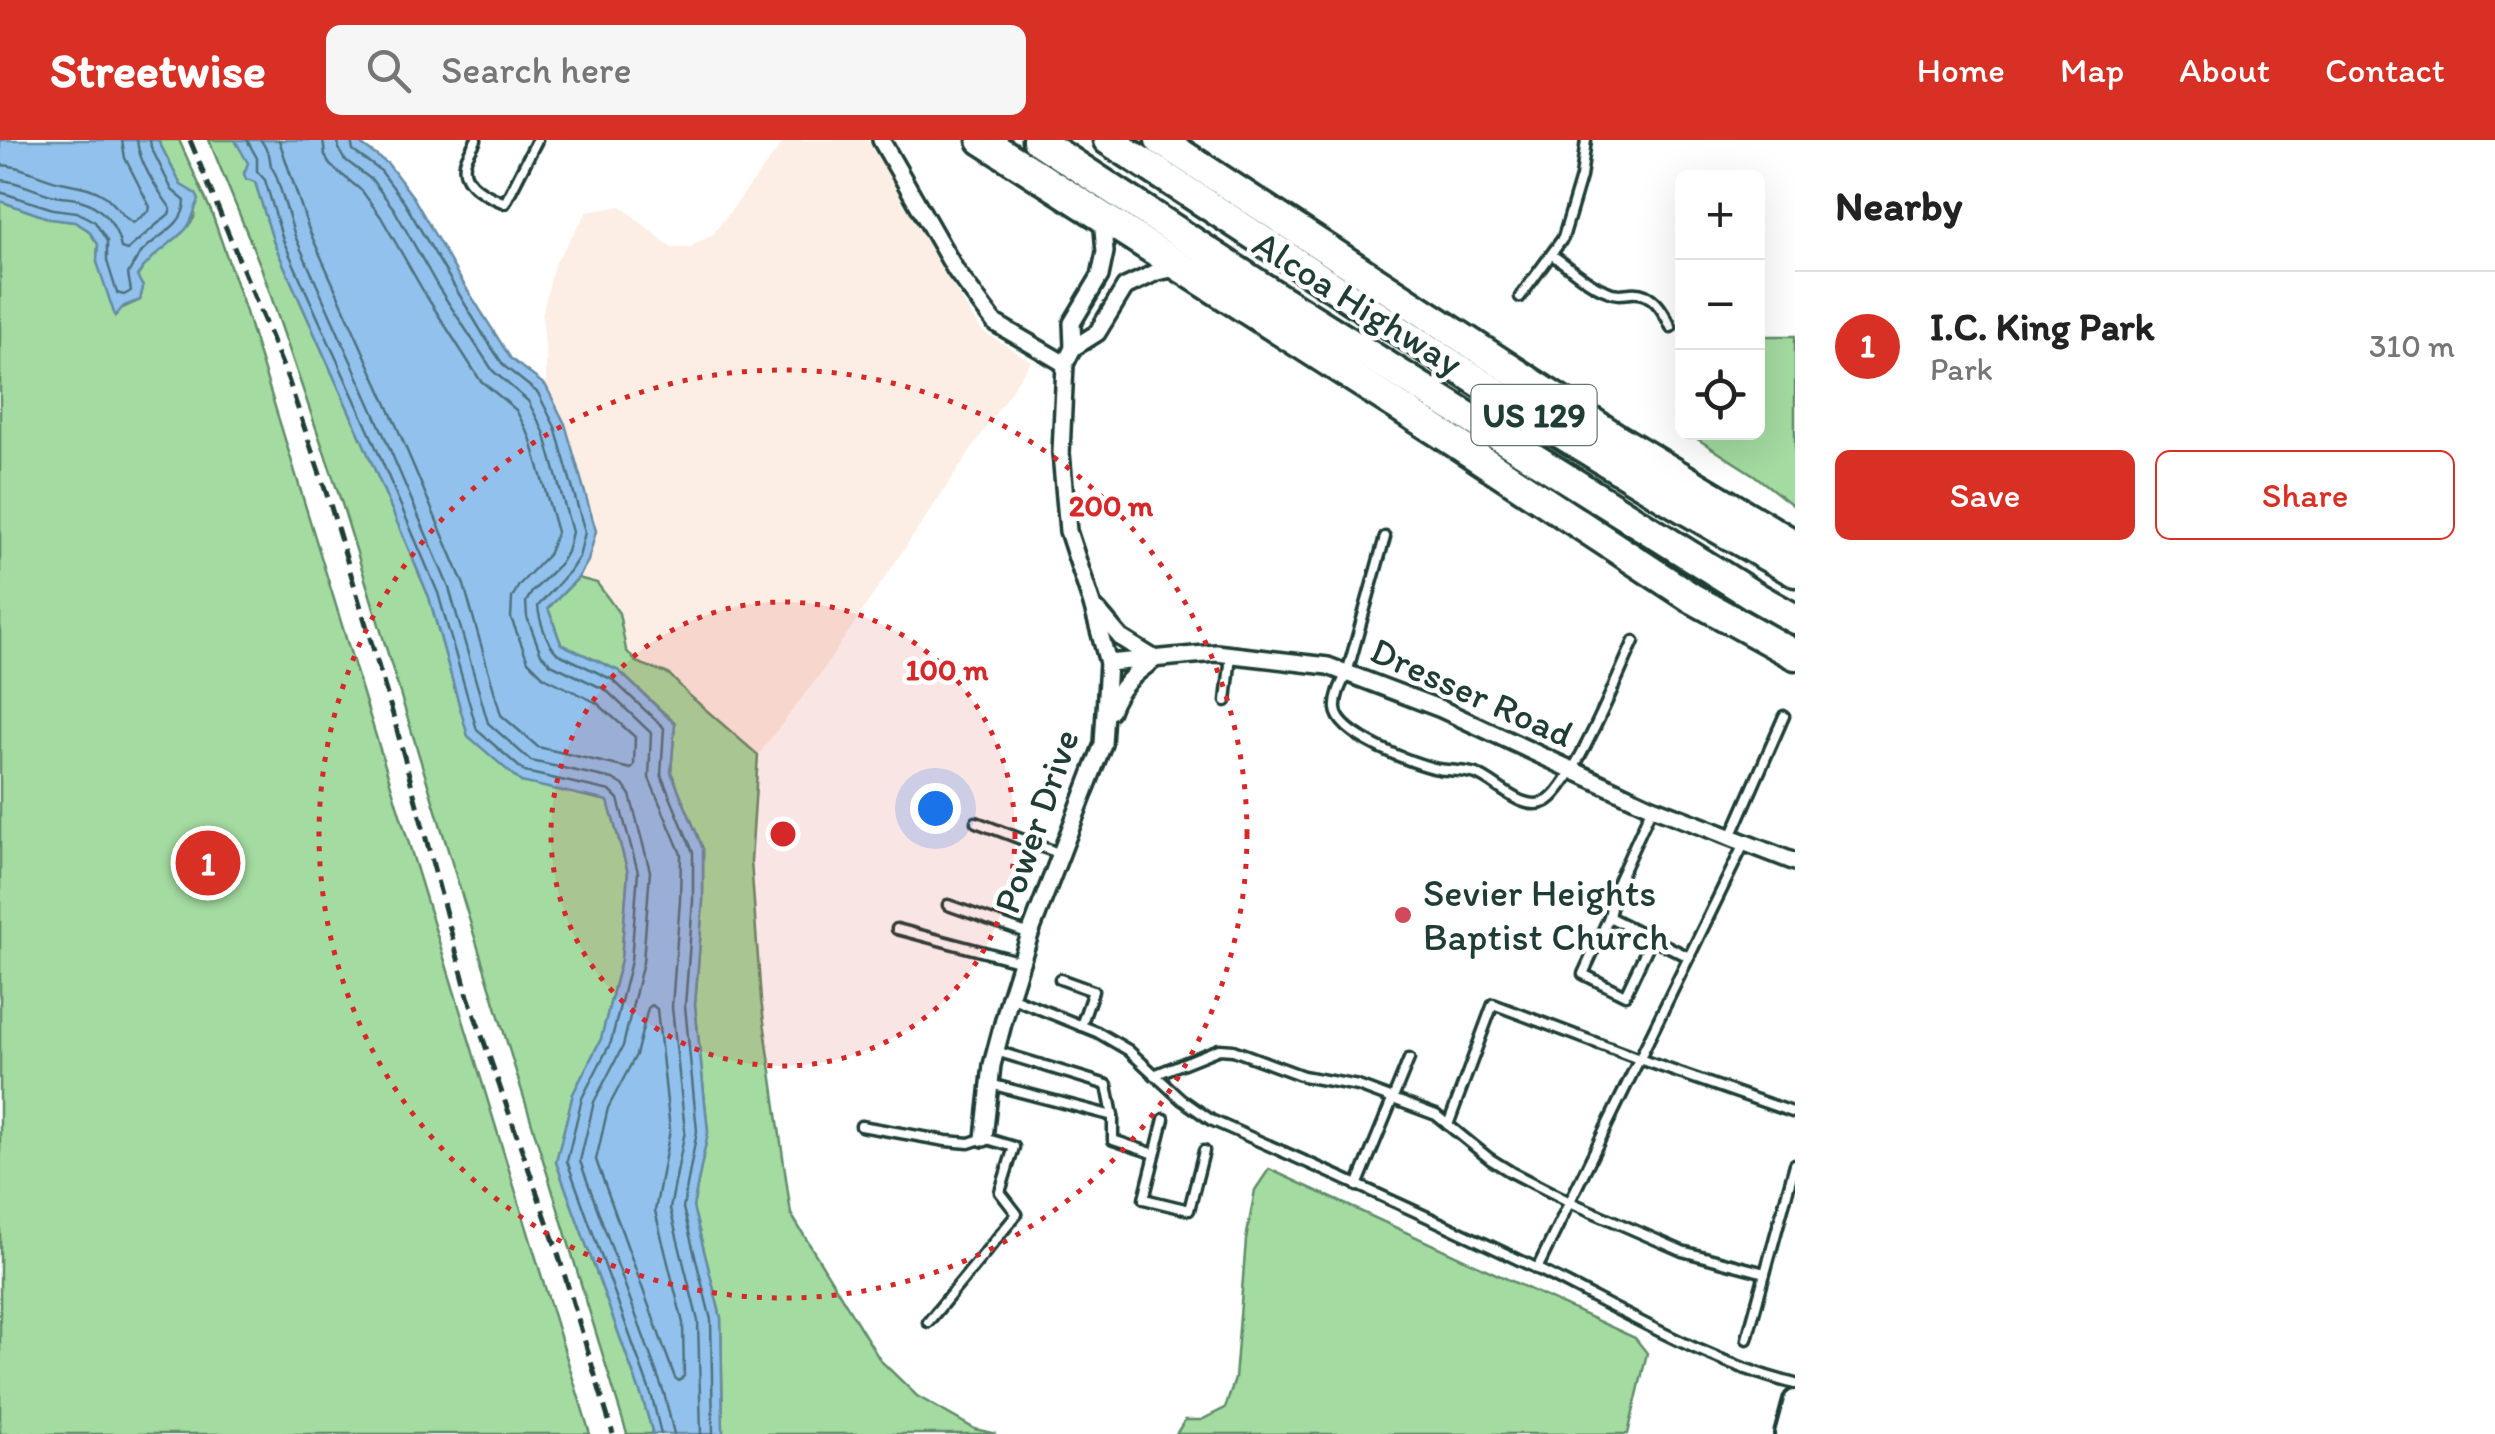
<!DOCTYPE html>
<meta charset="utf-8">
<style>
:root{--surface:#fff;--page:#f6f6f6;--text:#222;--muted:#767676;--line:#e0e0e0;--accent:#d93025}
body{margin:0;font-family:Itim,sans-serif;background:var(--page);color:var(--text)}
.controls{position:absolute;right:30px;top:30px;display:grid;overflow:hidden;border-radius:15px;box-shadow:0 10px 40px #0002}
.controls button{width:90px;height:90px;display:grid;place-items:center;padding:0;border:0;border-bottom:2px solid var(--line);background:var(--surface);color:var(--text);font:50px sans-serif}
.you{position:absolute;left:935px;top:668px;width:35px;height:35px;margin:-25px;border:8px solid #fff;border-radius:50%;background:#1a73e8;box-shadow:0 0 0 15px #1a73e833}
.badge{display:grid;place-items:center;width:65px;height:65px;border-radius:50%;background:var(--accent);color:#fff;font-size:32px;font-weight:700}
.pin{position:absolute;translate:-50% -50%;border:5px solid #fff;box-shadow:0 2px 10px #0006}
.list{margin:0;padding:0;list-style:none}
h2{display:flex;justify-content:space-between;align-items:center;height:130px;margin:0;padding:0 40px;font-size:42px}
h2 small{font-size:32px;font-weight:400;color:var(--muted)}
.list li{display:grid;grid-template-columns:65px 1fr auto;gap:30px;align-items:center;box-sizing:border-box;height:150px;padding:0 40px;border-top:2px solid var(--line)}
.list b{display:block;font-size:38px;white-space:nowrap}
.list p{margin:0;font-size:32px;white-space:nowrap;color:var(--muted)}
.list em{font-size:32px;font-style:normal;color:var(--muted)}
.actions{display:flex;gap:20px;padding:30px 40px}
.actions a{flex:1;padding:22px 0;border:2px solid var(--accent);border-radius:15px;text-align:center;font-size:35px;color:var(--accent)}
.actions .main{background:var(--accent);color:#fff}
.icon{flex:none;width:55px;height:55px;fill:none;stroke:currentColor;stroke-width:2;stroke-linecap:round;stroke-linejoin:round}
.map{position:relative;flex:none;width:1795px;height:1294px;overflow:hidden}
header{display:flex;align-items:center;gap:60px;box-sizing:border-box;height:140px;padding:0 50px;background:var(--accent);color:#fff}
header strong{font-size:48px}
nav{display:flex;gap:55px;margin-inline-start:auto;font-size:35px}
.search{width:700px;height:90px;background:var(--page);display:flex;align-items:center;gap:25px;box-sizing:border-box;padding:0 35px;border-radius:15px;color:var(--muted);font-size:38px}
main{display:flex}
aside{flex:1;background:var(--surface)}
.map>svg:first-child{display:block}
.built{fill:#fceee4}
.green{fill:#a3dba0;stroke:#618c6a;stroke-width:2.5}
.water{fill:#93c1ed;stroke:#658ca3;stroke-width:2.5}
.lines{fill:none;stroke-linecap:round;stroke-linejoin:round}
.shore{stroke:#4d727e;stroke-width:2.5}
.service-casing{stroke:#1f3d34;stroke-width:15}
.minor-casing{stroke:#1f3d34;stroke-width:22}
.tertiary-casing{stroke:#1f3d34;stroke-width:28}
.motorway-casing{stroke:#1f3d34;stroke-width:35}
.service{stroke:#fff;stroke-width:8}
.minor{stroke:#fff;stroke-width:15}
.tertiary{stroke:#fff;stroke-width:20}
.motorway{stroke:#fff;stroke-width:28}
.rail{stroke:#1f3d34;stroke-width:5;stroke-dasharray:15 8;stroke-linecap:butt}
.ring{fill:none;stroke:#d62828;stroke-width:5;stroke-dasharray:5 10}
.poi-dot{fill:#d1495b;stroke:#fff;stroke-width:4}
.labels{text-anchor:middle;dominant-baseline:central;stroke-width:9;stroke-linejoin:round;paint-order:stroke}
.shield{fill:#fff;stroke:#627771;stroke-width:2.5}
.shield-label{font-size:35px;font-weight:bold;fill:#1f3d34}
.street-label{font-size:38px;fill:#1f3d34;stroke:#fff}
.poi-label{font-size:38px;fill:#1f3d34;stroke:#fff;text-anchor:start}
.centre{fill:#d62828;stroke:#fff;stroke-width:5}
.ring-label{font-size:30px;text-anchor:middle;font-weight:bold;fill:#d62828;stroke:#fff;stroke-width:9;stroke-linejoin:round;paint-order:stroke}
</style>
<header>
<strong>Streetwise</strong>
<div class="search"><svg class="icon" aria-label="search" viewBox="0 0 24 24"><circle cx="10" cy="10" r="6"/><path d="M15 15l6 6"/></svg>Search here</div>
<nav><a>Home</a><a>Map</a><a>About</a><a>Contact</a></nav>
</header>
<main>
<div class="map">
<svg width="1795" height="1294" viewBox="0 0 1795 1294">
<rect width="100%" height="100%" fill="#fff"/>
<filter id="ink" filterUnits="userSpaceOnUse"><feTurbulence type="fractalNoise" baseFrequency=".01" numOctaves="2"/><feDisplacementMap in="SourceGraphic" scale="20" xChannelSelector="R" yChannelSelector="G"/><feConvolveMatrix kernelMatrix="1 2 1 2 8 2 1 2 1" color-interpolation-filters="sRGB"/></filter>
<g filter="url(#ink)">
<path class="built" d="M785,0H867L880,17L940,126L981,190L1031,221L818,537L758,615L689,555L669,534L637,523L626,510L619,473L597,443L578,438L588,421L565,284L546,246V216L542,175L554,125L587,72L621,66L672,108L690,107L713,94Z"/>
<g class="green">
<path d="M158,0H179L211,71L245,169L590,1294H0V61L51,79L75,82L88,90L98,104L97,122L118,170L140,160L143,147L137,137L149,119L185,90L194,78L195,67L190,52L181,45Z"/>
<path d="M209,0H235L249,23L244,33L255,42L274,103L363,302L429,457L468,596L578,654L608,661L628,732L621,820L601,899L573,954L556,1022L643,1260L653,1294H627L342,364L261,127Z"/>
<path d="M1758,196H1795V367L1754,335L1688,293L1758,292Z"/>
<path d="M578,438L597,443L619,473L626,510L636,522L669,534L689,555L758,615L751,721L761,860L791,1074L880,1220L917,1256L975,1289L996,1294H723L721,1178L693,1067L708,992L695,865L703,761V709L671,632L675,583L619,531L561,504L548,468Z"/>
<path d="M1269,1029L1635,1198L1647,1213L1628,1294H1176L1185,1280H1201L1225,1268L1235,1239L1246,1100L1255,1050Z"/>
</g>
<g class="water">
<path d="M0,0H158L181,45L196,54L199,60C193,71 194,80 185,90C168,107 151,115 137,136L143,147L140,160L124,166L115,176L97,122L98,104L88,90L75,82L51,79L0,61Z"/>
<path d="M235,0H355L388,24L413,57L458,135L511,219L546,246L565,284L596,391L588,421L578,438L548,468L561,504L619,531L675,584L671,632L703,709V761L695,865L708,992L693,1067L721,1178L723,1294H653L643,1260L556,1022L573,954L601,899L621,820L628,732L608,661L521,642L468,596L429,457L363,302L274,103L255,42L246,39L244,34L248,23Z"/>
</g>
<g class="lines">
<g class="shore">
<path d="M247,0L257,18V31L265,40L283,100L372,298L438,453L477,590L525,632L610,651L618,659L638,732L631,821L611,902L582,958L567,1021L652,1257L661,1294"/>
<path d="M261,0L269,14L271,26L276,35L295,96L383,293L449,448L488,583L531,621L613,639L623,645L630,655L650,731L643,822L623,906L594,962L580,1021L664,1253L674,1294"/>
<path d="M279,0L309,90L397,287L464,445L501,575L538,607L631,629L634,625L635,597L597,563L544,537L528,521L511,478L512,458L519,445L548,415L557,392L530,297L516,270L480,240L425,154L381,77L362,51L330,25L325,15L323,0"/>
<path d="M338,0L339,10L344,19L372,40L394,69L438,147L493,231L528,261L544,292L572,392L567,412L560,424L532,452L526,462L527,477L541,514L551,524L606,550L651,593L649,638L681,714L680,760L672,867L685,991L670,1069L698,1181L701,1294"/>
<path d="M351,0L353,11L381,31L404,62L484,196L504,226L538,253L555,287L585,392L579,417L570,431L538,466C539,480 547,503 557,513L613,540L664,588L661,635L693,712V761L685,866L697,991L683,1068L711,1180L713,1294"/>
<path d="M0,25C21,25 40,38 61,42C78,46 90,46 105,56C116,64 122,77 133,83L149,71L150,67L125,18L122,0"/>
<path d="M0,40C19,41 37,52 55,56C63,58 72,57 80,60C102,66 117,86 121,108L127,110L169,74L171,69C158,50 139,24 137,0"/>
<path d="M0,52L53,69L77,72L95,82L107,101V121L117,153L124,155L131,151L128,134C132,127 136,118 142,112C158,94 184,87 185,61L172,50L151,7L150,0"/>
<path d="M652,865L657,869L670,990L655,1071L683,1183L684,1236L679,1241L675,1238L596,1020L608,968L636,915L648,868Z"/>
</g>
<g class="service-casing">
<g id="service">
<path d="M476,0C473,7 466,16 465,23C461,45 490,57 505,63L537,0"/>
<path d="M1552,115C1569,126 1587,144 1607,151C1615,155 1621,154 1630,153C1652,150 1663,170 1671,187"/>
<path d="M1520,157L1563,98L1581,37L1586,0"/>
<path d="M1385,397L1347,533C1341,545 1335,556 1336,569C1338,596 1414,624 1438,629C1451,631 1464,630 1476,634C1497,642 1521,672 1545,662C1571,652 1620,531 1634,501"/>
<path d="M1226,561L1231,515"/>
<path d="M976,682L1061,714"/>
<path d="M1731,697L1784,576"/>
<path d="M948,765L1030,794"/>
<path d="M1609,777L1689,817"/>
<path d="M897,789L1022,822"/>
<path d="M1652,798L1625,855L1583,834L1609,777L1615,748L1652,667"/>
<path d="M1060,839L1093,851L1081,886"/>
<path d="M1010,857L1097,892L1128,910L1181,959L1211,980C1321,1028 1430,1077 1538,1129C1621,1170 1704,1221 1795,1244"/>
<path d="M996,911L1107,945L1113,976V1000L1155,1014"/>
<path d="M1154,935L1219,909L1233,910L1303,936L1358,946L1436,975L1490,1019L1511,1032L1570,1062L1682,1111L1765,1133"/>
<path d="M990,944L1113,976"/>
<path d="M1164,979L1144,1059L1189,1070L1204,1011"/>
<path d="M1448,985L1493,864L1639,919L1795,973"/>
<path d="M861,986L946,1001L969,1003L984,998L1014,1007L1000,1052L1017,1074L928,1182"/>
<path d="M1357,1046L1409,919"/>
<path d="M1537,1129L1745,702"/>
<path d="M1747,1199L1795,1024"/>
</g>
</g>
<g class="minor-casing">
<g id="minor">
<path d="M881,0L956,131L995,183L1065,224"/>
<path d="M1073,208L1072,183L1100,136L1105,112L1102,77"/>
<path d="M1098,471L1121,498L1155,519C1135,533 1118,547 1110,571"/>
<path d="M1108,523L1216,513L1328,526L1441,569L1652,667L1795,722"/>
<path d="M984,998L992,925L1010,857L1030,794L1103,604L1108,523L1092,464L1068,391L1061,313L1065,224L1073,208L1097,193L1125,147L1157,132L1182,127"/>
</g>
</g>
<g class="tertiary-casing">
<path id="tertiary" d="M1786,1294L1795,1261"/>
</g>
<g class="motorway-casing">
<g id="motorway">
<path d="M982,0L1456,303L1692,458L1795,515"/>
<path d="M1037,0L1280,159L1751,454L1795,479"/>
<path d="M1108,0C1335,146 1558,301 1795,432"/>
<path d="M1160,0L1616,298L1795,405"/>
</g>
</g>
<use href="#service" class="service"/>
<use href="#minor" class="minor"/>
<use href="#tertiary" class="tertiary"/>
<use href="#motorway" class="motorway"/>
<path class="rail" d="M190,0L288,239L331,367L393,575L468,856L556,1107L613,1294"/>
</g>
</g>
<circle cx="783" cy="694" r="232" fill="#d62828" fill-opacity=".12"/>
<g class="ring">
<circle cx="783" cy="694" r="232"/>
<circle cx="783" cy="694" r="464"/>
</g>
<circle class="poi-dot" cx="1403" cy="775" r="10"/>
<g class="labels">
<rect class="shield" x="1471.5" y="245" width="125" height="60" rx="8"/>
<g class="shield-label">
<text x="1534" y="275">US 129</text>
</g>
<g class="street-label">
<text transform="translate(1358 163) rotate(32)">Alcoa Highway</text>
<text transform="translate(1472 552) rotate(24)">Dresser Road</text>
<text transform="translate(1036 681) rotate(-71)">Power Drive</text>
</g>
<g class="poi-label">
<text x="1423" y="753">Sevier Heights<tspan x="1423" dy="44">Baptist Church</tspan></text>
</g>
</g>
<circle cx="783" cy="694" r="15" class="centre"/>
<g class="ring-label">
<text x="1111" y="376">200 m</text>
<text x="947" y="540">100 m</text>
</g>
</svg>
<div class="controls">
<button>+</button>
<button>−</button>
<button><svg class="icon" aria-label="locate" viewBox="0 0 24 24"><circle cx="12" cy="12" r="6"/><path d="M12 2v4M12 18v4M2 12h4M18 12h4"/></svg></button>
</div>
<div class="you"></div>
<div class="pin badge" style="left:208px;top:723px">1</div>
</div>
<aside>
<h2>Nearby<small></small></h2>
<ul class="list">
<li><span class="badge">1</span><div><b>I.C. King Park</b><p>Park</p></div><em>310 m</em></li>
</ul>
<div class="actions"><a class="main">Save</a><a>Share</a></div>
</aside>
</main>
